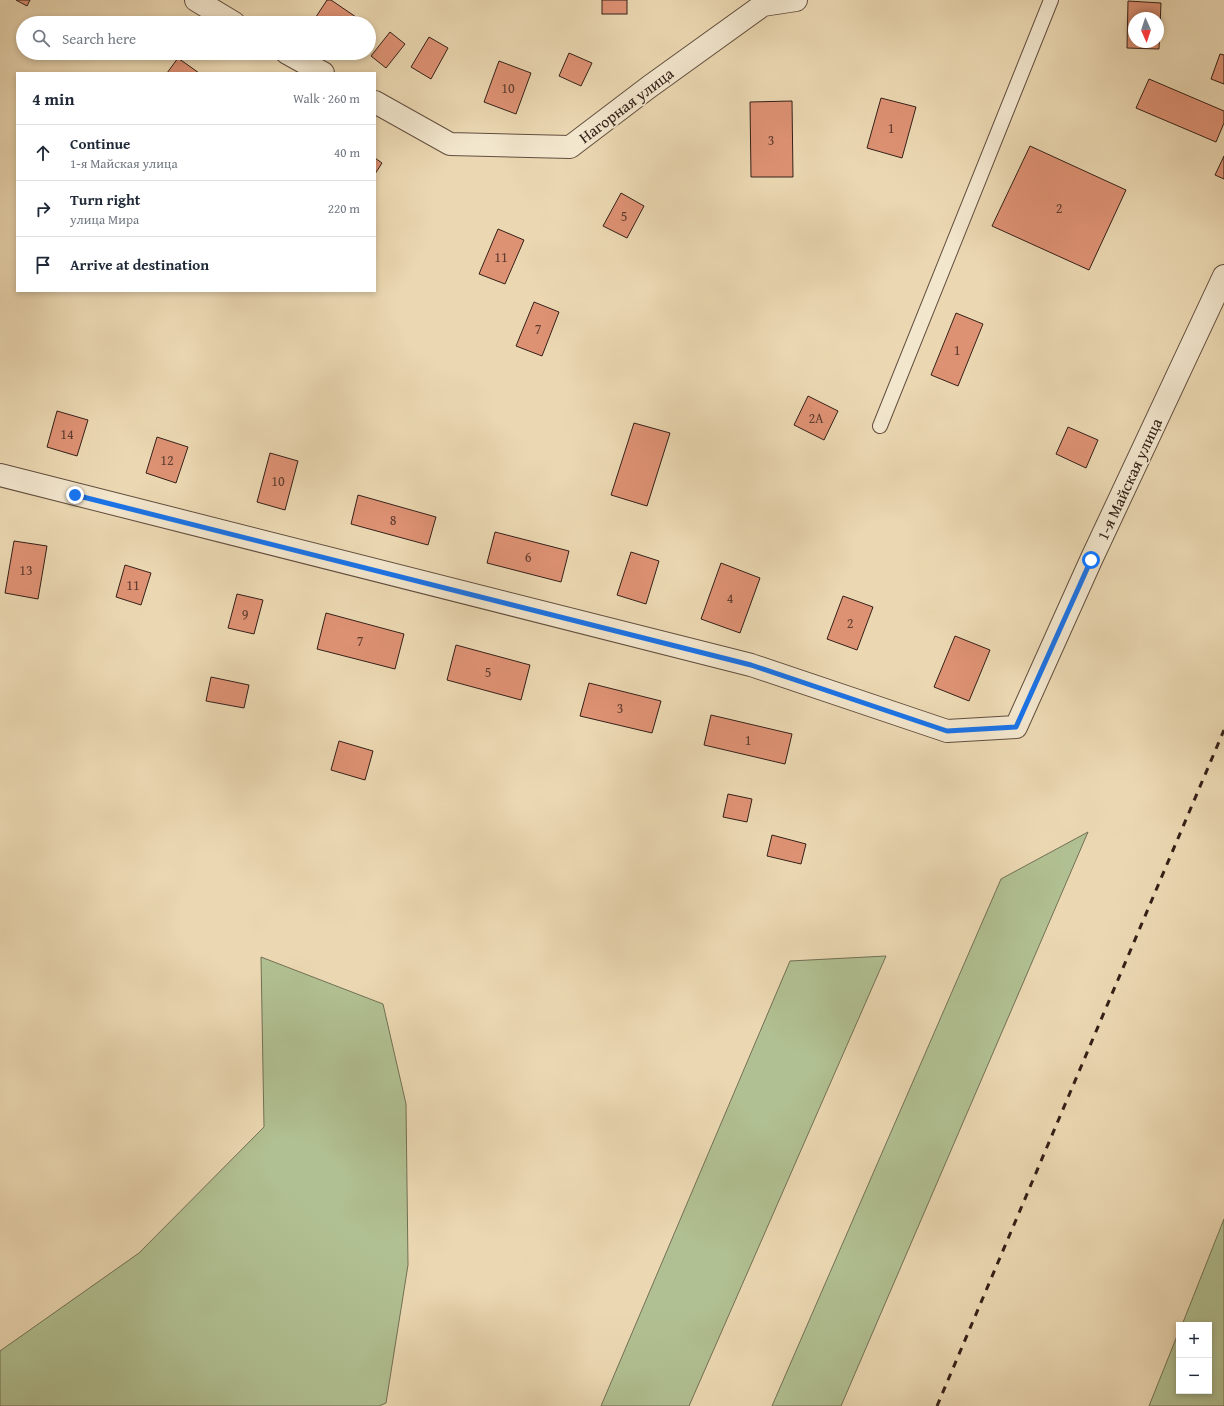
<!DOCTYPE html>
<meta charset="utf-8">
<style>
:root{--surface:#fff;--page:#f6f6f7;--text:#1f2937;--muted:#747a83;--line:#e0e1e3}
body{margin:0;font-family:"Gentium Book Plus",serif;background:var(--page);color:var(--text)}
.controls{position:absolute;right:12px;bottom:12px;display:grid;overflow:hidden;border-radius:0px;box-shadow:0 2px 6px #0003}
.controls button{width:36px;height:36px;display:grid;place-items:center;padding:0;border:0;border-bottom:1px solid var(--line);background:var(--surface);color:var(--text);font:20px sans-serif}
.compass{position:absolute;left:1128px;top:12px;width:36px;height:36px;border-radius:50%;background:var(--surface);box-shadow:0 2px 6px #0003;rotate:177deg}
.stop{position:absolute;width:12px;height:12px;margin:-9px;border:3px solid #1a73e8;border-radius:50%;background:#fff}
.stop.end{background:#1a73e8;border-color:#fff;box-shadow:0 1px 4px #0008}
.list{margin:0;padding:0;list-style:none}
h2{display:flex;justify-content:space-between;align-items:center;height:52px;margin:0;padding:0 16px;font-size:17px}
h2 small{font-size:13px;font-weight:400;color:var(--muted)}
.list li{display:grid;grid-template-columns:26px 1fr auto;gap:12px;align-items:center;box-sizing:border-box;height:56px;padding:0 16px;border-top:1px solid var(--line)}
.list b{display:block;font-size:15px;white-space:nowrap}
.list p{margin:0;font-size:13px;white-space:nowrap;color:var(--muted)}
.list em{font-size:13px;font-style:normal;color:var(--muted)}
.icon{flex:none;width:22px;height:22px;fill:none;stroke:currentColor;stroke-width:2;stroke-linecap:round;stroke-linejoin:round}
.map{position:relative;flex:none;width:1224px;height:1406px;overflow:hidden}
.search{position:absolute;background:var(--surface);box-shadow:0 2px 6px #0003;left:16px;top:16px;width:360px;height:44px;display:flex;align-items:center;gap:10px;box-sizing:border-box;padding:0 14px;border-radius:22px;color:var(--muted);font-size:15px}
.panel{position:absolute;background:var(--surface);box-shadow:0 2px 6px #0003;left:16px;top:72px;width:360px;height:220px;border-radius:0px}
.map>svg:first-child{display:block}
.green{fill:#b1c092;stroke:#727055}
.building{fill:#de9274;stroke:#342018;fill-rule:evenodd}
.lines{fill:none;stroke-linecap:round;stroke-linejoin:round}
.service-casing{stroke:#624e3e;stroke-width:16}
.minor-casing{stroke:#624e3e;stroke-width:24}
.service{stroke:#f2e6cd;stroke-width:14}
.minor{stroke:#f2e6cd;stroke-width:22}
.rail{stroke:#342018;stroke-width:3;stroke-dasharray:7 7;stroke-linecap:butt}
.route{stroke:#1a73e8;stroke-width:5}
.labels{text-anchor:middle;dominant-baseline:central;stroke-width:3.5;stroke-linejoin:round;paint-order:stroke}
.number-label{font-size:14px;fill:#5e3c2f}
.street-label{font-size:16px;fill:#342018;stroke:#f2e6cd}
</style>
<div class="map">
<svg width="1224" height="1406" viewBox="0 0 1224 1406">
<rect width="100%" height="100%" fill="#ebd8b2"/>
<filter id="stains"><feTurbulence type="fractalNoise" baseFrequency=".005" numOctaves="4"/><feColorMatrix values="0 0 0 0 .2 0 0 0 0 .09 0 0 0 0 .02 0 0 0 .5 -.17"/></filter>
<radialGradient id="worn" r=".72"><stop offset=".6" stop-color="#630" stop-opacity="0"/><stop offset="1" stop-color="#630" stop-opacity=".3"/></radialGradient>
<g class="green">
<path d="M1088,832L841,1406H772L1001,879Z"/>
<path d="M886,956L689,1406H601L790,961Z"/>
<path d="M261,957L383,1004L406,1104L408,1265L386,1403L379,1406H0V1351L139,1253L264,1127Z"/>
<path d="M1224,1219V1406H1149L1179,1331V1391H1209V1325H1182Z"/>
</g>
<g class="building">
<path d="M16,0H30L27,6Z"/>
<path d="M327,0H331L356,17L352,23H312Z"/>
<rect x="602" y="0" width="25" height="14"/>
<path d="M1128,1L1161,3L1159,49L1127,48ZM1134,18H1158V42H1134Z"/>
<path d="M390,32L405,44L386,68L371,56Z"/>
<path d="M429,37L448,48L431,79L411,67Z"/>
<path d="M569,53L592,63L581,86L559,76Z"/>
<path d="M1220,54L1224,55V84L1211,79Z"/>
<path d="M178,58L199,73H167Z"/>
<path d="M499,61L531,73L516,114L484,102Z"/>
<path d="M1149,79L1224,111V123L1216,142L1136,108Z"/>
<path d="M881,98L916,107L902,158L867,148Z"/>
<path d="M792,101L793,177H751L750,102Z"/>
<path d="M1030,146L1126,190L1089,270L992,226Z"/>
<path d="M1224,156V179L1215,175Z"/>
<path d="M375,158L382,163L375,174Z"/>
<path d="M621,193L644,206L627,238L603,226Z"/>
<path d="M498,229L524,240L505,284L479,274Z"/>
<path d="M534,302L559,312L542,356L516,346Z"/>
<path d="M956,313L983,324L958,386L931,375Z"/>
<path d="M808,396L838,411L824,440L794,425Z"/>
<path d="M57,411L88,420L77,456L47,447Z"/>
<path d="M634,423L670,433L647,506L611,495Z"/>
<path d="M1068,427L1098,440L1086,468L1056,454Z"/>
<path d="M157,437L188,447L176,483L146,473Z"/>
<path d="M270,453L298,461L285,510L257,502Z"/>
<path d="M358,495L436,517L428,545L351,524Z"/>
<path d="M495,532L569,551L561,582L487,563Z"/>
<path d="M14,541L47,546L38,599L5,593Z"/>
<path d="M631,552L659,561L646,604L617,595Z"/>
<path d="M721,563L760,578L740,633L701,619Z"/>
<path d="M125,565L151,573L141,605L116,597Z"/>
<path d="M237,594L263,600L254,634L228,628Z"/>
<path d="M843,596L873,607L857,650L827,639Z"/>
<path d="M326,613L404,634L395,669L317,649Z"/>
<path d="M955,636L990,650L969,701L934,687Z"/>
<path d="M456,645L530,665L521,700L447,680Z"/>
<path d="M211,677L249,685L244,708L206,701Z"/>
<path d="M589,683L661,701L652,733L580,716Z"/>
<path d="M711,715L792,734L785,764L704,745Z"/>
<path d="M339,741L373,751L365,780L331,770Z"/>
<path d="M728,794L752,799L747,822L723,817Z"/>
<path d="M772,835L806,844L801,864L767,856Z"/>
</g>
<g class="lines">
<g class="service-casing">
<path id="service" d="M880,426L1051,0"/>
</g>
<g class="minor-casing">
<g id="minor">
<path d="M196,0L234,23"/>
<path d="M287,53L323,73"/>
<path d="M375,102L450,144L570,147L649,87L763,5L796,0"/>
<path d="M0,475L751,665L947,731L1016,727L1091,560L1224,276"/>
</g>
</g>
<use href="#service" class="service"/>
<use href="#minor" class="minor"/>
<path class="rail" d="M937,1406L1224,730"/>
</g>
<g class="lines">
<path class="route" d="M75,495L751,665L947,731L1016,727L1091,560"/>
</g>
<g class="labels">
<g class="number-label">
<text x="508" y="88">10</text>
<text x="891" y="128">1</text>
<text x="771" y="140">3</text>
<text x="1059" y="208">2</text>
<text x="624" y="216">5</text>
<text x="501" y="257">11</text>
<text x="538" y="329">7</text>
<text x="957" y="350">1</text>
<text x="816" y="418">2А</text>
<text x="67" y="434">14</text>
<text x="167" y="460">12</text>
<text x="278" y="481">10</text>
<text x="393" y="520">8</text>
<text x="528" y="557">6</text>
<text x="26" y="570">13</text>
<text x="133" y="585">11</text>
<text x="730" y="598">4</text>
<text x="245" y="614">9</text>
<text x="850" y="623">2</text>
<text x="360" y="641">7</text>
<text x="488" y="672">5</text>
<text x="620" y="708">3</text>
<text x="748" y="740">1</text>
</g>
<g class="street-label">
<text transform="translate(626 105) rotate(-37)">Нагорная улица</text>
<text transform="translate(1129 479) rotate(-65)">1-я Майская улица</text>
</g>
</g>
<rect width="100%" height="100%" filter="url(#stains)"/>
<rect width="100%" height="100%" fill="url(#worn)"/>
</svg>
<div class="controls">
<button>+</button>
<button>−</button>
</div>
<svg class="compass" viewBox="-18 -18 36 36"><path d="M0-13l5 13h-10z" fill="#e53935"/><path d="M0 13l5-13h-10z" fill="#747a83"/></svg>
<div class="stop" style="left:1091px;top:560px"></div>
<div class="stop end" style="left:75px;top:495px"></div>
<div class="search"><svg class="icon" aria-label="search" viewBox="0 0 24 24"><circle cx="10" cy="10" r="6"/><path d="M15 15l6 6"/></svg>Search here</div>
<section class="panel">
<h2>4 min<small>Walk · 260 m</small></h2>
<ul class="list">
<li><svg class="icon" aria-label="ahead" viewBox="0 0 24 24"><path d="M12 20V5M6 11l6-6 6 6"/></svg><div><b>Continue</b><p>1-я Майская улица</p></div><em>40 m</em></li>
<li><svg class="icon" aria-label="right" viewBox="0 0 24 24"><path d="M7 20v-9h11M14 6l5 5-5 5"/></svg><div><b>Turn right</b><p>улица Мира</p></div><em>220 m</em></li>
<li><svg class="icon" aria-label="arrive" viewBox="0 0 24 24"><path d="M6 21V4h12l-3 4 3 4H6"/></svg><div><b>Arrive at destination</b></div></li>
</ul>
</section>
</div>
